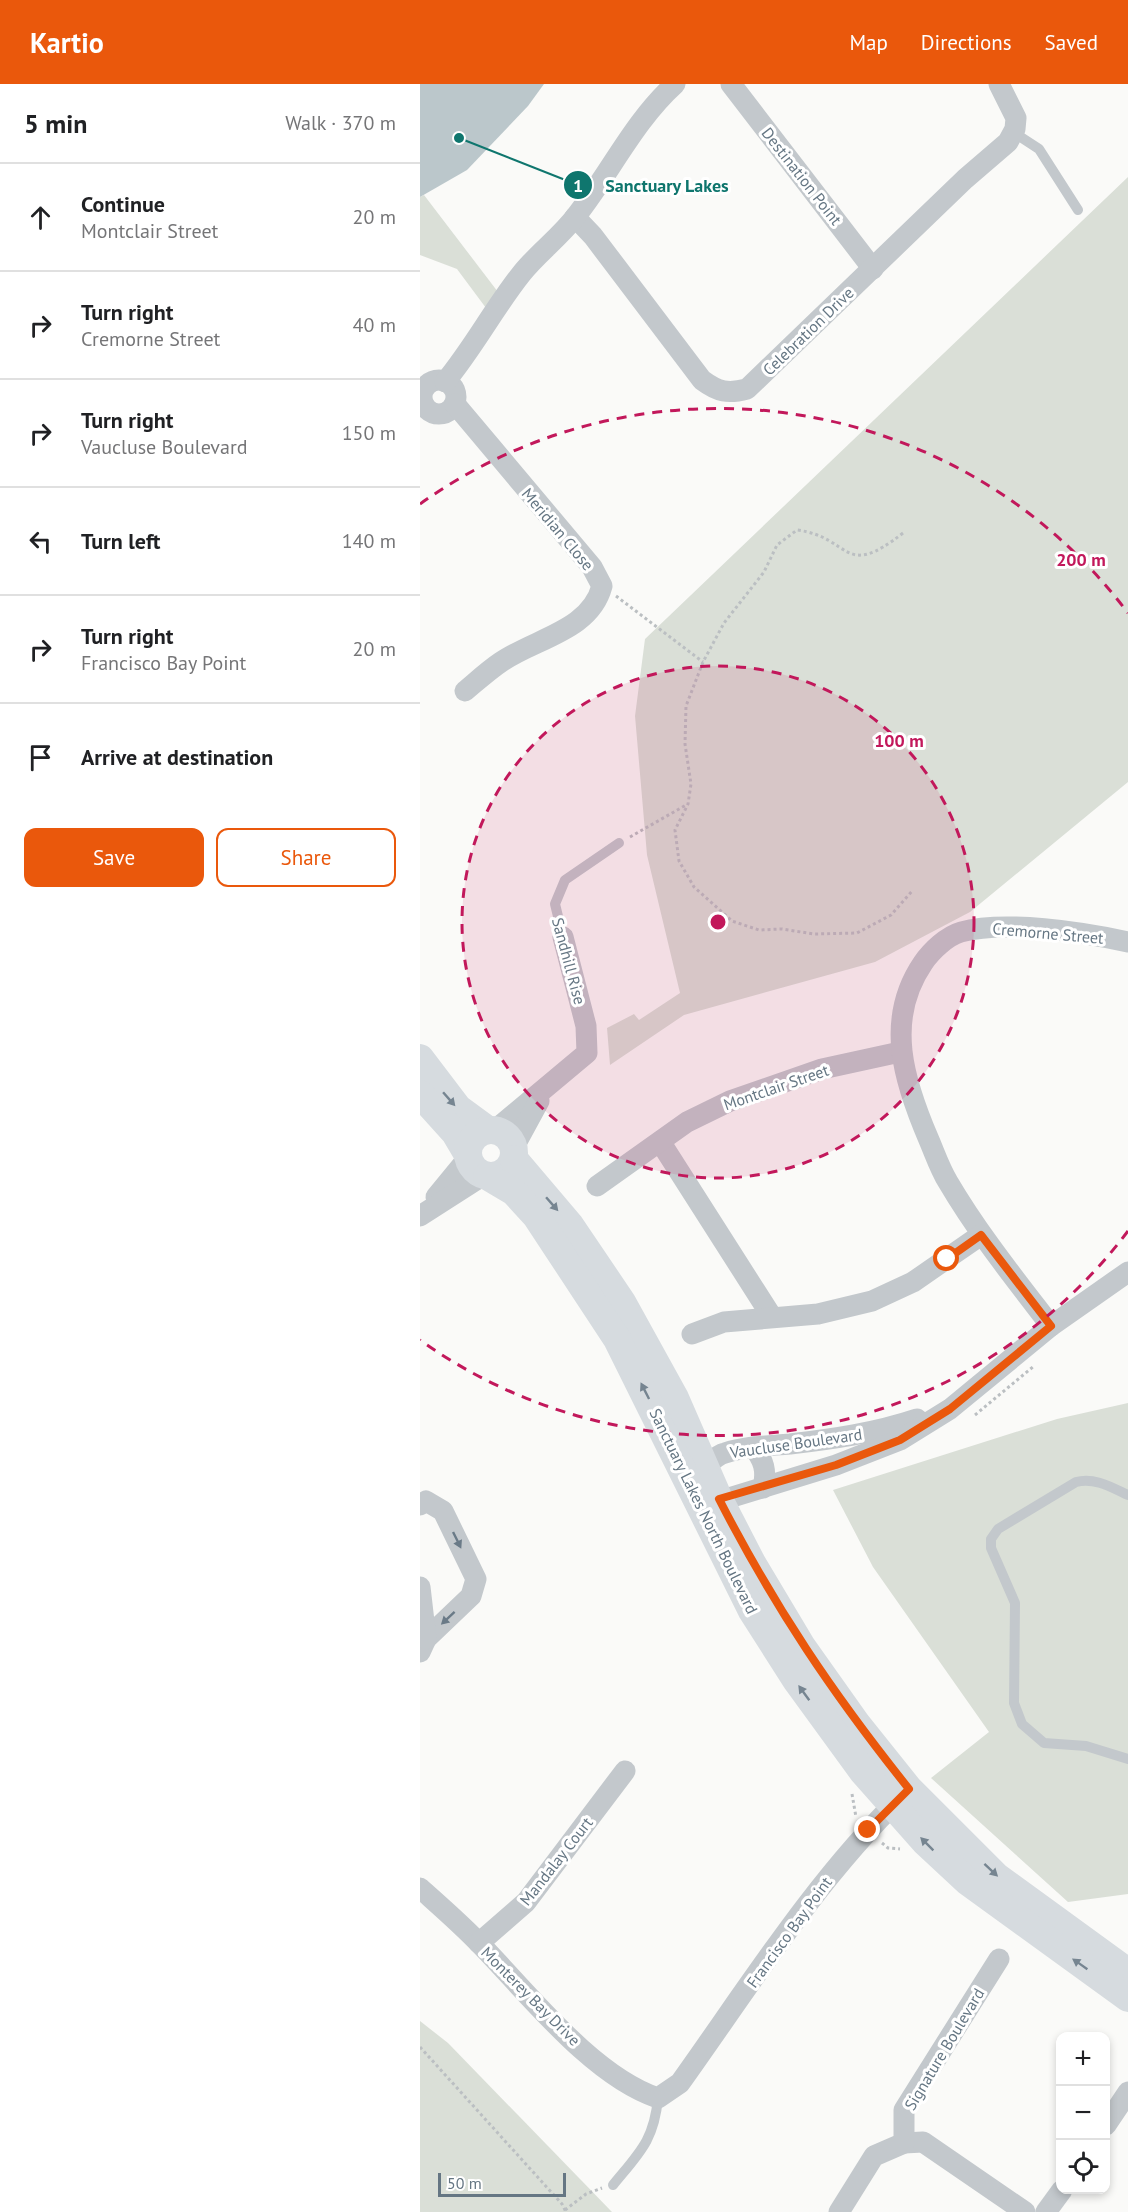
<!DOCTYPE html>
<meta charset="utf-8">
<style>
:root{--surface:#fff;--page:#f2f2f2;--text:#202124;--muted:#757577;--line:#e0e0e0;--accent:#ea580c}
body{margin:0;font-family:"PT Sans",sans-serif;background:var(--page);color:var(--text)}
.controls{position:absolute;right:18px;bottom:18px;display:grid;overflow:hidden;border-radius:12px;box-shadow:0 3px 9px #0003}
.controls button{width:54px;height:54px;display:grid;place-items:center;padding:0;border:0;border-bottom:2px solid var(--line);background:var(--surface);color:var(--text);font:30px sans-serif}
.scale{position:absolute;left:18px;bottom:15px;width:128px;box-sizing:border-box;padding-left:6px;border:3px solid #657683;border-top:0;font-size:16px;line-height:21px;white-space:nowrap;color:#657683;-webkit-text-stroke:4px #fff;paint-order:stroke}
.stop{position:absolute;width:18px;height:18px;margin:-14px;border:4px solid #ea580c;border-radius:50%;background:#fff}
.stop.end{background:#ea580c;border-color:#fff;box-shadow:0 2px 6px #0008}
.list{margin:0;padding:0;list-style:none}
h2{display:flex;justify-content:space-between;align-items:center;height:78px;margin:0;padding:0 24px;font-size:26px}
h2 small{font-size:20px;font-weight:400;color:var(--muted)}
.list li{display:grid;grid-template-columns:39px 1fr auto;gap:18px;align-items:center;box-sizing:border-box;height:108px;padding:0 24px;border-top:2px solid var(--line)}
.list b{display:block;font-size:22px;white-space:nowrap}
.list p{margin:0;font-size:20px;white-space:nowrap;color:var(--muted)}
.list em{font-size:20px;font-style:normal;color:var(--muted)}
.actions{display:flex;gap:12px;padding:18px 24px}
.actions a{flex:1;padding:14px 0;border:2px solid var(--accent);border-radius:12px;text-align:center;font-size:21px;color:var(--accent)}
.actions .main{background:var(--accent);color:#fff}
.icon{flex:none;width:33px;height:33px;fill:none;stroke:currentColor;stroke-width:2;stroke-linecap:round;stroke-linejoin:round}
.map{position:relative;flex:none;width:708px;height:2128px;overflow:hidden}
header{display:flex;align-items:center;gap:36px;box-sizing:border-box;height:84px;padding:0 30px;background:var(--accent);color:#fff}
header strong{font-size:28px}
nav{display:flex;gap:33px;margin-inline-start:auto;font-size:21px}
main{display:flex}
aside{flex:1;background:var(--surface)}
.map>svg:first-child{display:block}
.green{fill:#dadfd7}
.water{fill:#bbc7cb}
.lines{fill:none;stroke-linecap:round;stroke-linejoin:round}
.path{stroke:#bbbfc2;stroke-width:3;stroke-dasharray:3 3;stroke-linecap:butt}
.lane{stroke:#c3c8cc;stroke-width:10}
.street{stroke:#c3c8cc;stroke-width:21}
.secondary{stroke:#d6dbdf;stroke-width:28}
.oneway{fill:#768591}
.oneway2{fill:#6a7a87}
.route{stroke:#ea580c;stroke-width:8}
.ring{fill:none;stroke:#c2185b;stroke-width:3;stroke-dasharray:10 8}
.labels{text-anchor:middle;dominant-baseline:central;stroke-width:6;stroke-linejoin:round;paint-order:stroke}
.street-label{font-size:16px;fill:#657683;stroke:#fff}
.centre{fill:#c2185b;stroke:#fff;stroke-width:3}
.ring-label{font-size:18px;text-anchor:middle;font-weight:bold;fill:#c2185b;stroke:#fff;stroke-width:6;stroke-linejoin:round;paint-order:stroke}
.leader{fill:none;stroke:#0f766e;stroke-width:2}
.callout-dot{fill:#0f766e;stroke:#fff;stroke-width:2}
.mark-label{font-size:18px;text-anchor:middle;font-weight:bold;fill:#fff}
.callout-label{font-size:18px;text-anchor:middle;font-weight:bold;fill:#0f766e;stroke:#fff;stroke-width:6;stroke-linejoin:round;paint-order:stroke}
</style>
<header>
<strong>Kartio</strong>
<nav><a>Map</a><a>Directions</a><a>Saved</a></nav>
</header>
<main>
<aside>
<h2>5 min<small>Walk · 370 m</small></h2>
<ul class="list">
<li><svg class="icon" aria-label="ahead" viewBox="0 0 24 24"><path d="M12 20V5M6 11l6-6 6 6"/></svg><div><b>Continue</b><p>Montclair Street</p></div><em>20 m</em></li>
<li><svg class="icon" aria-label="right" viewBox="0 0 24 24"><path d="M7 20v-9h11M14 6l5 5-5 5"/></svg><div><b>Turn right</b><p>Cremorne Street</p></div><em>40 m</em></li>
<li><svg class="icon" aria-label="right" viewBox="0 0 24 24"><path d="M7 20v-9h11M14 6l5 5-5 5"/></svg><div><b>Turn right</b><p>Vaucluse Boulevard</p></div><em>150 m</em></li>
<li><svg class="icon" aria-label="left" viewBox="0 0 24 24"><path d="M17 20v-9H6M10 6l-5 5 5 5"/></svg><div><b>Turn left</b></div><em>140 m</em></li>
<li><svg class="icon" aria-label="right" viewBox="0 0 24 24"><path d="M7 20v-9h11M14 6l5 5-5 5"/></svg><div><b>Turn right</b><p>Francisco Bay Point</p></div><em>20 m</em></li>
<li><svg class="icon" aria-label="arrive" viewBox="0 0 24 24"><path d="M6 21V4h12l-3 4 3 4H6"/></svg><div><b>Arrive at destination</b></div></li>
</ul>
<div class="actions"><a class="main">Save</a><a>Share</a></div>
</aside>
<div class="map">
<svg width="708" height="2128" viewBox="0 0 708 2128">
<rect width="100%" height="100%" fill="#fafaf8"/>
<g class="green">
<path d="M708,93V698L550,828L455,878L264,931L190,981L187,944L214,930L219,936L260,909L227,771L215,632L225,555Z"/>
<path d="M4,111L78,208L66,224L37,185L0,171V113Z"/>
<path d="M708,1319V1810L648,1818L511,1694L569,1648L453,1483L413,1406L637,1335Z"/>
<path d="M0,1937L28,1959L192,2128H0Z"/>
</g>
<path class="water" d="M0,0H124L108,22L47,86L0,113Z"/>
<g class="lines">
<g class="path">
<path d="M483,449C422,497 432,453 377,446L357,461L344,488L304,539L283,578L266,622L265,660L271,700L268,720L255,746L259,777L274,803L312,837L339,846L362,845L394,850L437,849L471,831L493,806"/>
<path d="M196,512L283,578"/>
<path d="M210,753L266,721"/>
<path d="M555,1331L614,1282"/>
<path d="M432,1710L436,1733"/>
<path d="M462,1759L468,1764L480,1765"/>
<path d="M0,1963L142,2120L146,2128"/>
<path d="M145,2126L166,2110L182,2104"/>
</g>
<g class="lane">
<path d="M593,48L619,65L658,126"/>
<path d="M143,853L135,820L145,796L199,759"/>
<path d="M708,1411C691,1403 674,1393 656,1398L578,1445L571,1455V1464L595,1519L594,1619L602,1640L624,1659L666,1662L708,1675"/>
<path d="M193,2101C219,2069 234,2057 238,2014"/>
</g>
<g class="street">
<path d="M311,0L453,185"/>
<path d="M155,133L173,152L282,296C298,308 308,310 327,305L545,95L588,58L595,45L596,34L579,0"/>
<circle cx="19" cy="313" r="17"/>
<path d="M25,298C54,263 74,224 102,189C118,169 140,153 156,132C190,89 214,37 255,0"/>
<path d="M35,320L172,483L182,502C170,547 116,554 81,578C69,586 57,597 45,607"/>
<path d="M75,1046L167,969L166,942L143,853"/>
<path d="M241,1059L352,1233"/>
<path d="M94,1063L119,1017"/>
<path d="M177,1102L267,1038L310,1017L402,985L480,968"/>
<path d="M16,1113L48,1074"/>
<path d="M0,1132L64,1091"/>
<path d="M631,1242C595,1195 558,1149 528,1098C520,1085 515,1070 509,1056C484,998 464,936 503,879C511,867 527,852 541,848C585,836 663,848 708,858"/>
<path d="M272,1250L304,1238L398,1230L452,1217L493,1198L561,1151"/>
<path d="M333,1363C344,1376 347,1387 343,1404"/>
<path d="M275,1389C287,1384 293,1372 305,1369C326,1362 348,1362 370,1360C413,1355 455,1349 497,1335"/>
<path d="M0,1421L6,1417L23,1427L56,1495L51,1512L6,1555L0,1568"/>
<path d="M286,1421L416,1381L480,1356L530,1325L631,1242L708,1188"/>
<path d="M0,1503L6,1555"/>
<path d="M0,1804C20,1822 41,1840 60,1860C108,1909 172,1992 238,2014L260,1999C330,1901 395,1797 482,1712"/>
<path d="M59,1859L106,1818L205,1687"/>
<path d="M686,2041L708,2008"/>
<path d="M484,2059L503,2058L605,2128"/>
<path d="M419,2128L454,2072L484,2059V2026L579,1875"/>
<path d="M626,2128L642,2106"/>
</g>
<g class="secondary">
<path d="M0,974L38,1024L68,1046"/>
<path d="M0,1010L35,1049L48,1071"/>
<circle cx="71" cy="1069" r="23"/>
<path d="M94,1075L150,1141L202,1218L255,1314L299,1415L332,1479L381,1561L437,1640L489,1705L576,1792L708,1888"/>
<path d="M67,1092L94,1108L116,1132L197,1255L332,1527L376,1596L443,1688L505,1758L548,1798L708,1914"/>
</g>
</g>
<defs><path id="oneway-solid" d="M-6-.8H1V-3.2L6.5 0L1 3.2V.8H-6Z" transform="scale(1.5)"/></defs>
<g class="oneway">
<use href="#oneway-solid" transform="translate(29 1015) rotate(49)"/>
<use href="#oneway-solid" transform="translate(132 1120) rotate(49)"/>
<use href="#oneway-solid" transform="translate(225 1307) rotate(-117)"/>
<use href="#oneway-solid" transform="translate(384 1609) rotate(-126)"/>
<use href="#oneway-solid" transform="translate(507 1760) rotate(-135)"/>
<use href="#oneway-solid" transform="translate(571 1786) rotate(43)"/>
<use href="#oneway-solid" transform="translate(660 1880) rotate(-145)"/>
</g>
<g class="oneway2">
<use href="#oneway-solid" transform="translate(37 1456) rotate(64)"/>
<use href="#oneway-solid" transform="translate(28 1534) rotate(137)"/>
</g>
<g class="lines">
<path class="route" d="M448,1746L489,1705C413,1610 355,1524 299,1415L416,1381L480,1356L530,1325L631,1242L561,1151L527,1175"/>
</g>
<circle cx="298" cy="838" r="256" fill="#c2185b" fill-opacity=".12"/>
<g class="ring">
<circle cx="298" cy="838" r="256"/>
<path d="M708 1147A513 513 0 0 1 0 1256M0 420A513 513 0 0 1 708 529"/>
</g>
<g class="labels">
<g class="street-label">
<text transform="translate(382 92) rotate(52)">Destination Point</text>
<text transform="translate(388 247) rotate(-44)">Celebration Drive</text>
<text transform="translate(138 445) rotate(50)">Meridian Close</text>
<text transform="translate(628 849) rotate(5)">Cremorne Street</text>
<text transform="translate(149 877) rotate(75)">Sandhill Rise</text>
<text transform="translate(356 1003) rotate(-19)">Montclair Street</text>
<text transform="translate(376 1359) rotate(-8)">Vaucluse Boulevard</text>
<text transform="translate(284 1427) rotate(64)">Sanctuary Lakes North Boulevard</text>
<text transform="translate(136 1777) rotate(-52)">Mandalay Court</text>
<text transform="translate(369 1848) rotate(-54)">Francisco Bay Point</text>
<text transform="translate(111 1912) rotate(45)">Monterey Bay Drive</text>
<text transform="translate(524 1965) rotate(-59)">Signature Boulevard</text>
</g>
</g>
<circle cx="298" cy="838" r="9" class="centre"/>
<g class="ring-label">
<text x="661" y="482">200 m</text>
<text x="479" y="663">100 m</text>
</g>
<path class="leader" d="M39 54L158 101"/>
<g class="callout-dot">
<circle cx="39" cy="54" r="6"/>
<circle cx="158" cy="101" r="15"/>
</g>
<g class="mark-label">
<text x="158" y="108">1</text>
</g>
<g class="callout-label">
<text x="247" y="108">Sanctuary Lakes</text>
</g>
</svg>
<div class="controls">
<button>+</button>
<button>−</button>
<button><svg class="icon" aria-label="locate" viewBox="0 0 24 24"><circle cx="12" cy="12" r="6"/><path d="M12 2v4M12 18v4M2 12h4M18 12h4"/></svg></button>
</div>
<div class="scale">50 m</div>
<div class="stop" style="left:527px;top:1175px"></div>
<div class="stop end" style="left:448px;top:1746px"></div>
</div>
</main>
